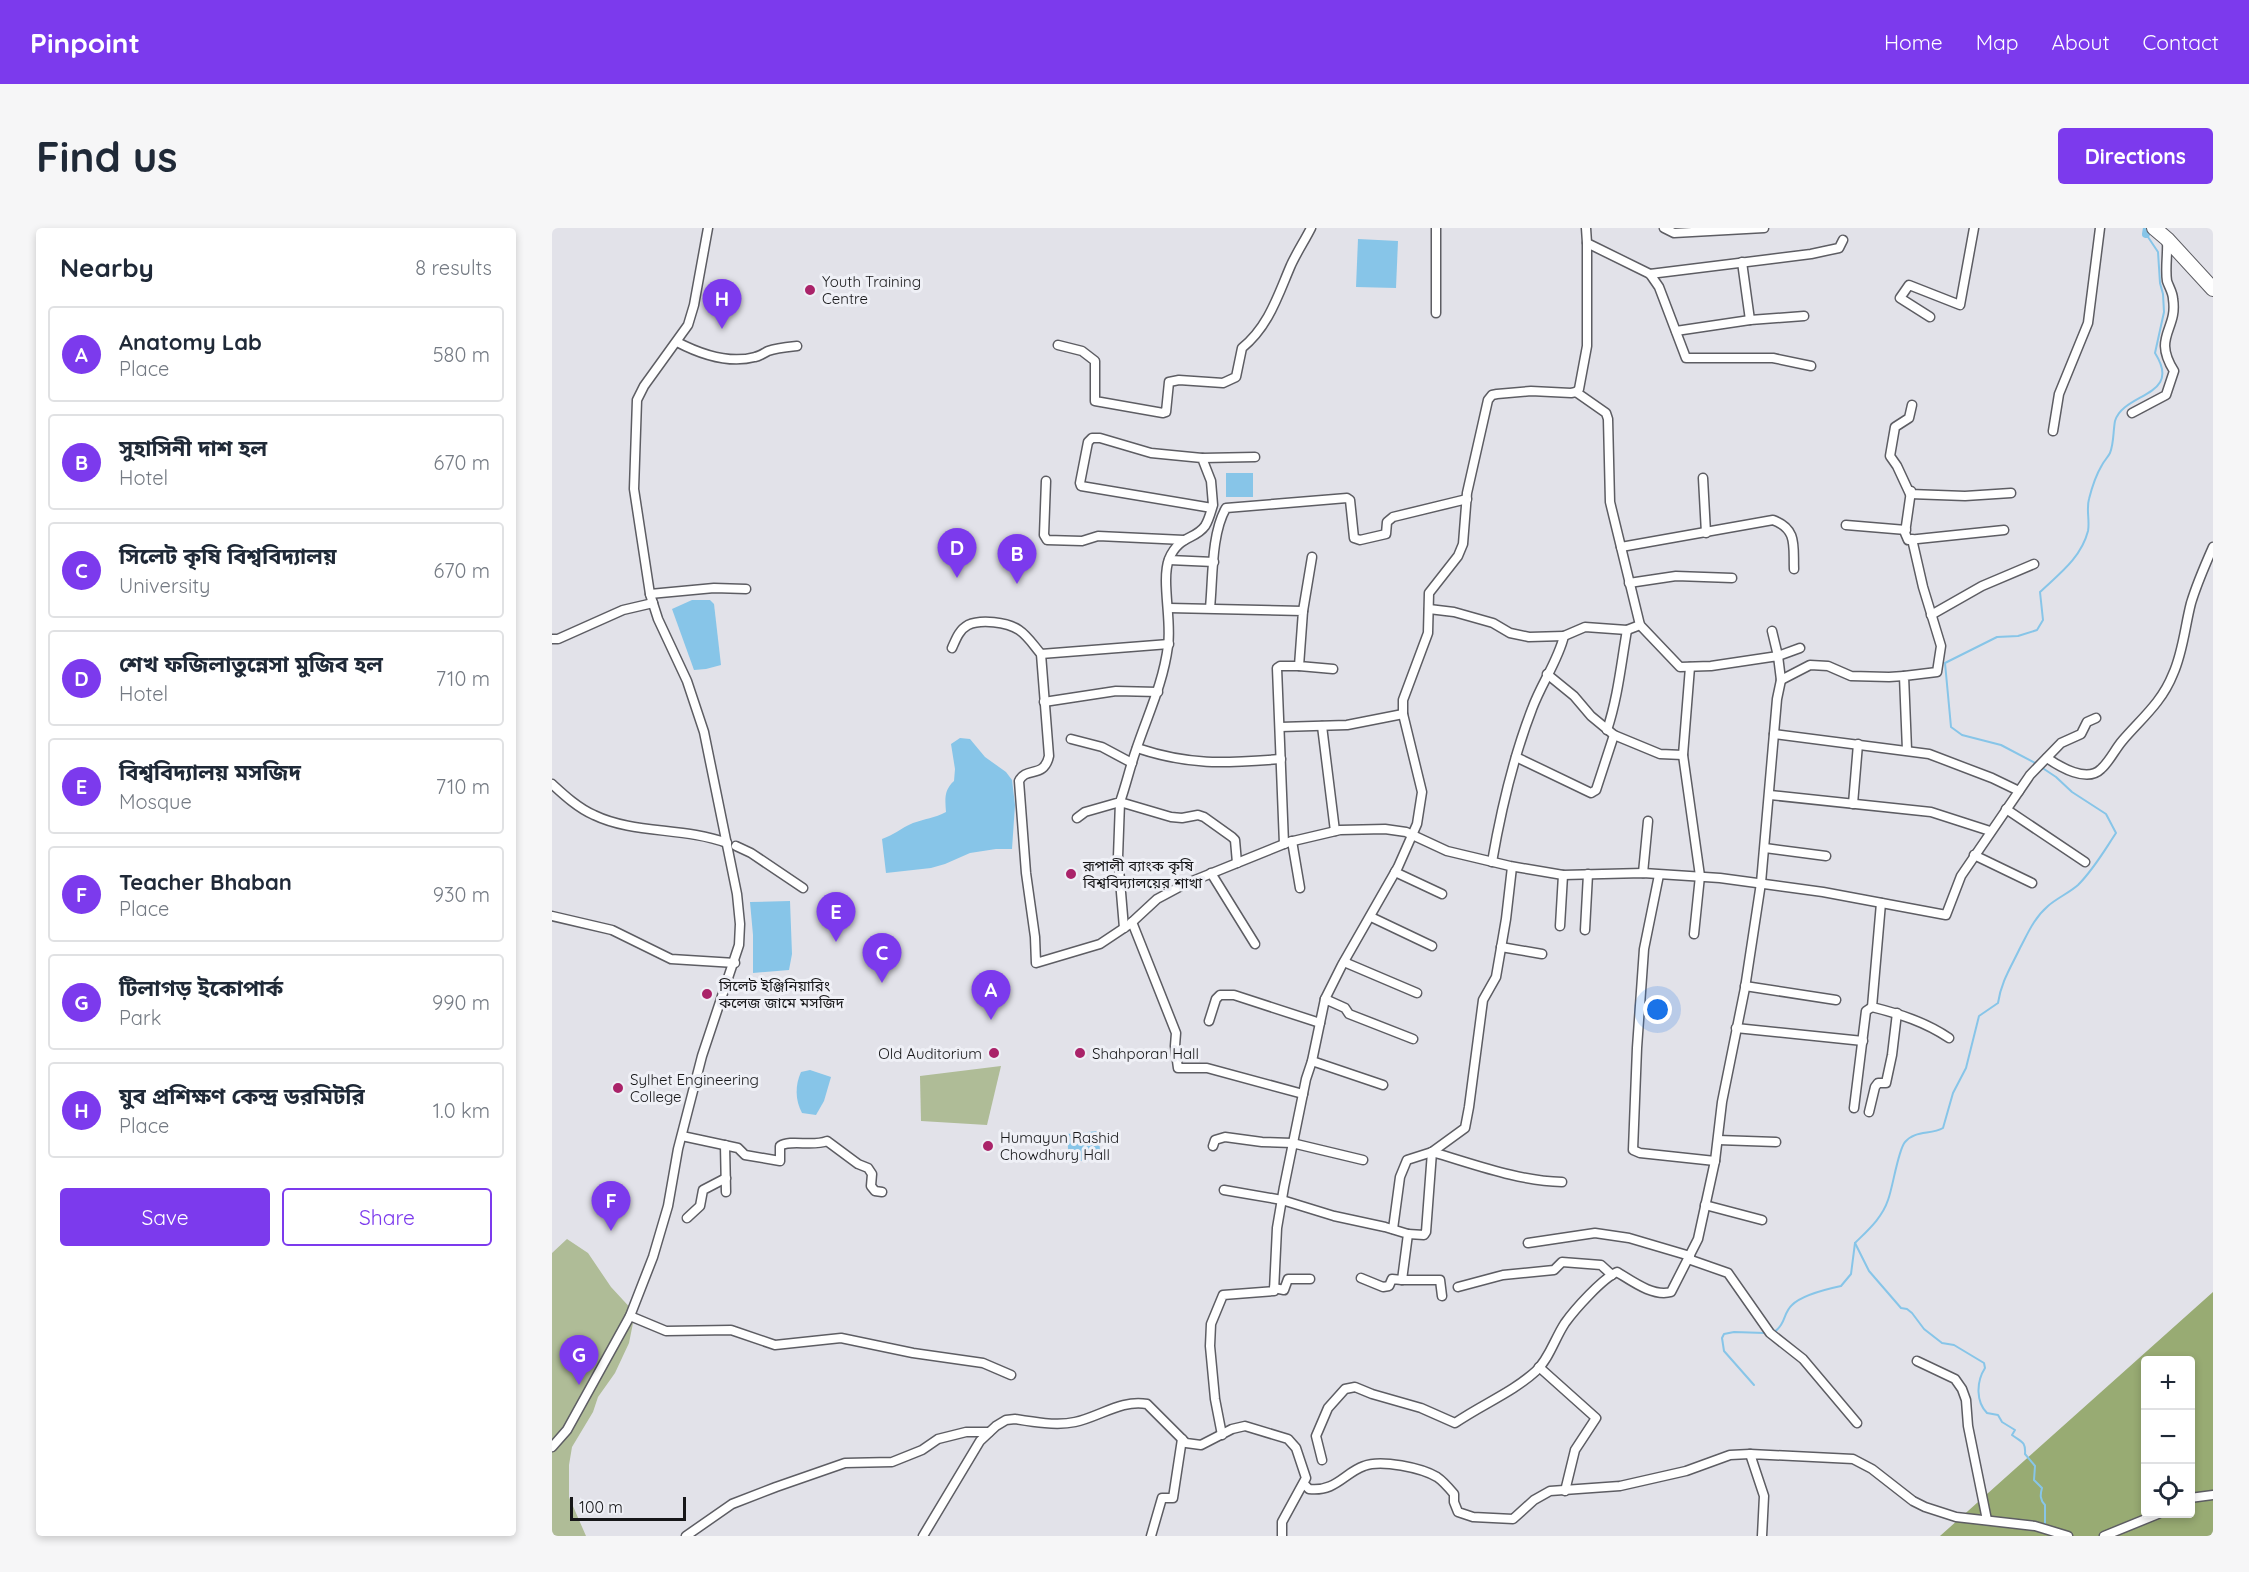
<!DOCTYPE html>
<meta charset="utf-8">
<style>
:root{--surface:#fff;--page:#f6f6f7;--text:#1f2937;--muted:#747a83;--line:#e0e1e3;--accent:#7c3aed}
body{margin:0;font-family:Quicksand,"Noto Sans Bengali",sans-serif;background:var(--page);color:var(--text)}
.controls{position:absolute;right:18px;bottom:18px;display:grid;overflow:hidden;border-radius:6px;box-shadow:0 3px 9px #0003}
.controls button{width:54px;height:54px;display:grid;place-items:center;padding:0;border:0;border-bottom:2px solid var(--line);background:var(--surface);color:var(--text);font:30px sans-serif}
.scale{position:absolute;left:18px;bottom:15px;width:116px;box-sizing:border-box;padding-left:6px;border:3px solid #171719;border-top:0;font-size:16px;line-height:21px;white-space:nowrap;color:#171719;-webkit-text-stroke:4px #eff0f6;paint-order:stroke}
.you{position:absolute;left:1106px;top:782px;width:21px;height:21px;margin:-15px;border:4px solid #fff;border-radius:50%;background:#1a73e8;box-shadow:0 0 0 9px #1a73e833}
.badge{display:grid;place-items:center;width:39px;height:39px;border-radius:50%;background:var(--accent);color:#fff;font-size:20px;font-weight:700}
.pin{position:absolute;translate:-50% -50px;filter:drop-shadow(0 2px 3px #0008)}
.pin::after{content:'';position:absolute;top:32px;width:21px;height:18px;background:inherit;clip-path:polygon(0 0,100% 0,50% 100%)}
.list{margin:0;padding:0;list-style:none}
h2{display:flex;justify-content:space-between;align-items:center;height:78px;margin:0;padding:0 24px;font-size:26px}
h2 small{font-size:20px;font-weight:400;color:var(--muted)}
.list li{display:grid;grid-template-columns:39px 1fr auto;gap:18px;align-items:center;box-sizing:border-box;height:96px;margin:0 12px 12px;padding:0 12px;border:2px solid var(--line);border-radius:6px}
.list b{display:block;font-size:22px;white-space:nowrap}
.list p{margin:0;font-size:20px;white-space:nowrap;color:var(--muted)}
.list em{font-size:20px;font-style:normal;color:var(--muted)}
.actions{display:flex;gap:12px;padding:18px 24px}
.actions a{flex:1;padding:14px 0;border:2px solid var(--accent);border-radius:6px;text-align:center;font-size:21px;color:var(--accent)}
.actions .main{background:var(--accent);color:#fff}
.icon{flex:none;width:33px;height:33px;fill:none;stroke:currentColor;stroke-width:2;stroke-linecap:round;stroke-linejoin:round}
.map{position:relative;flex:none;width:1661px;height:1308px;overflow:hidden;border-radius:6px}
header{display:flex;align-items:center;gap:36px;box-sizing:border-box;height:84px;padding:0 30px;background:var(--accent);color:#fff}
header strong{font-size:28px}
nav{display:flex;gap:33px;margin-inline-start:auto;font-size:21px}
.intro{display:flex;align-items:center;justify-content:space-between;box-sizing:border-box;height:144px;padding:0 36px}
h1{margin:0;font-size:42px}
.button{padding:15px 27px;border-radius:6px;background:var(--accent);color:#fff;font-size:21px;font-weight:700}
main{display:flex;gap:36px;padding:0 36px}
aside{flex:1;background:var(--surface);border-radius:6px;box-shadow:0 3px 9px #0003}
.map>svg:first-child{display:block}
.green{fill:#afbc97}
.forest{fill:#98ab73;fill-rule:evenodd}
.water{fill:#87c5e8}
.lines{fill:none;stroke-linecap:round;stroke-linejoin:round}
.stream{stroke:#87c5e8;stroke-width:2}
.canal{stroke:#87c5e8;stroke-width:8}
.street-casing{stroke:#5d5d63;stroke-width:11}
.primary-casing{stroke:#5d5d63;stroke-width:16}
.street{stroke:#fff;stroke-width:8}
.primary{stroke:#fff;stroke-width:14}
.poi-dot{fill:#aa2369;stroke:#eff0f6;stroke-width:2}
.labels{text-anchor:middle;dominant-baseline:central;stroke-width:6;stroke-linejoin:round;paint-order:stroke}
.poi-label{font-size:15px;fill:#171719;stroke:#eff0f6;text-anchor:start}
</style>
<header>
<strong>Pinpoint</strong>
<nav><a>Home</a><a>Map</a><a>About</a><a>Contact</a></nav>
</header>
<div class="intro"><h1>Find us</h1><a class="button">Directions</a></div>
<main>
<aside>
<h2>Nearby<small>8 results</small></h2>
<ul class="list">
<li><span class="badge">A</span><div><b>Anatomy Lab</b><p>Place</p></div><em>580 m</em></li>
<li><span class="badge">B</span><div><b>সুহাসিনী দাশ হল</b><p>Hotel</p></div><em>670 m</em></li>
<li><span class="badge">C</span><div><b>সিলেট কৃষি বিশ্ববিদ্যালয়</b><p>University</p></div><em>670 m</em></li>
<li><span class="badge">D</span><div><b>শেখ ফজিলাতুন্নেসা মুজিব হল</b><p>Hotel</p></div><em>710 m</em></li>
<li><span class="badge">E</span><div><b>বিশ্ববিদ্যালয় মসজিদ</b><p>Mosque</p></div><em>710 m</em></li>
<li><span class="badge">F</span><div><b>Teacher Bhaban</b><p>Place</p></div><em>930 m</em></li>
<li><span class="badge">G</span><div><b>টিলাগড় ইকোপার্ক</b><p>Park</p></div><em>990 m</em></li>
<li><span class="badge">H</span><div><b>যুব প্রশিক্ষণ কেন্দ্র ডরমিটরি</b><p>Place</p></div><em>1.0 km</em></li>
</ul>
<div class="actions"><a class="main">Save</a><a>Share</a></div>
</aside>
<div class="map">
<svg width="1661" height="1308" viewBox="0 0 1661 1308">
<rect width="100%" height="100%" fill="#e2e2e9"/>
<g class="green">
<path d="M449,838L435,897L369,893L368,848Z"/>
<path d="M15,1011L36,1025L59,1059L83,1085L77,1115L63,1145L46,1169L41,1184L20,1219L17,1237V1269L34,1308H0V1025Z"/>
</g>
<path class="forest" d="M1661,1064V1308H1388ZM1594,1132H1638V1286H1594Z"/>
<g class="water">
<path d="M806,11L846,13L844,60L804,59Z"/>
<rect x="674" y="245" width="27" height="24"/>
<path d="M140,372H158L162,376L169,437L154,441L142,442L120,381Z"/>
<path d="M408,510L418,511L433,529L454,544L460,552L463,577L460,621H444L418,625L393,636L379,640L334,645L330,611C342,607 349,600 361,595C372,591 383,590 394,584C393,571 392,562 402,553L403,541L399,516Z"/>
<path d="M238,673L240,726L237,742L201,745V707L198,674Z"/>
<path d="M258,842L279,849L272,873L264,887L250,885C243,872 243,857 249,844Z"/>
<path d="M546,903L549,931L517,934L515,906Z"/>
</g>
<g class="lines">
<g class="stream">
<path d="M1485,536L1449,517L1410,507L1399,499L1393,435L1445,409L1466,408L1485,402L1491,392L1488,364C1507,346 1529,330 1536,303C1538,293 1534,281 1537,271C1540,259 1544,247 1550,237C1552,233 1556,229 1558,225C1562,215 1561,204 1563,193C1572,164 1631,169 1603,125L1612,84L1611,66L1608,55L1606,24L1594,6"/>
<path d="M1303,1015L1317,1043L1349,1080L1355,1081L1360,1085L1372,1101L1390,1115L1402,1117L1432,1135L1433,1140C1424,1154 1424,1174 1435,1185L1446,1187L1450,1194L1463,1202L1460,1207C1469,1214 1474,1213 1473,1226L1483,1238L1482,1252L1490,1260C1488,1267 1488,1272 1493,1277V1298"/>
<path d="M1222,1104C1234,1096 1231,1085 1240,1077C1250,1067 1275,1061 1289,1058L1299,1046L1303,1015C1316,1002 1330,990 1336,972C1341,959 1346,922 1353,914C1363,902 1379,907 1391,900L1401,865L1414,840L1427,788L1446,775C1449,754 1459,739 1468,720C1476,705 1482,690 1496,678C1505,670 1517,665 1526,657C1542,641 1552,623 1564,605L1554,586L1520,564L1504,549L1489,539"/>
<path d="M1202,1157L1172,1123L1170,1110L1172,1106L1182,1104L1213,1105"/>
</g>
<path class="canal" d="M1594,6L1595,0"/>
<g class="street-casing">
<g id="street">
<path d="M1034,0L1035,15L1098,46L1107,59L1134,130H1221L1259,138"/>
<path d="M1112,0L1122,5L1212,0"/>
<path d="M1190,34L1198,92"/>
<path d="M1098,46L1259,26L1287,20L1291,12"/>
<path d="M884,85V0"/>
<path d="M1378,89L1348,70L1357,57L1408,77L1422,0"/>
<path d="M1124,103L1198,92L1252,88"/>
<path d="M125,114C148,126 177,136 203,129C208,128 212,125 216,123C225,120 236,119 245,118"/>
<path d="M506,117L530,123L543,133V173L611,185L614,184L617,154L627,152L671,155L684,149L690,120C717,98 726,67 739,37C745,24 753,12 759,0"/>
<path d="M1024,164L1054,185L1056,191L1058,274L1088,397"/>
<path d="M1360,177L1357,190L1343,199L1338,228L1345,238L1358,266L1413,268L1459,265"/>
<path d="M1580,185L1614,167L1622,143C1600,108 1626,102 1621,71C1621,65 1617,59 1615,53C1613,40 1616,25 1615,11"/>
<path d="M1501,203L1507,166L1536,95L1548,0"/>
<path d="M650,230L703,229"/>
<path d="M1151,250L1154,305"/>
<path d="M494,253L492,307L495,312L530,313L546,308L632,312"/>
<path d="M1359,263L1353,305L1356,312L1452,302"/>
<path d="M1294,297L1354,302"/>
<path d="M1069,319L1221,292C1246,301 1241,319 1242,341"/>
<path d="M617,332L662,334"/>
<path d="M1077,355L1124,348L1180,350"/>
<path d="M98,366L162,360L194,361"/>
<path d="M617,380L751,383L747,438L781,441"/>
<path d="M658,380C661,350 659,306 674,280L795,270L798,272L802,310L808,312L834,306L835,294L841,289L915,271"/>
<path d="M877,381L902,384L941,395L958,405L977,409L1012,408"/>
<path d="M751,383L760,329"/>
<path d="M1379,387L1430,358L1482,336"/>
<path d="M1220,403L1226,428L1248,420"/>
<path d="M0,411H6L71,382L101,375"/>
<path d="M400,420C404,411 407,402 416,397C429,391 455,394 467,402C476,408 482,418 489,426L497,528C492,551 474,538 467,553L474,645L483,709L484,735L548,716L578,696L605,671L633,656L737,614L788,602L833,601L854,604L895,623L958,638L1011,647L1091,645L1168,650L1271,664L1394,687L1409,648L1478,547L1509,515L1529,506L1535,494L1544,490"/>
<path d="M489,426L617,416"/>
<path d="M1138,439L1131,527L1148,648L1142,706"/>
<path d="M995,446L1022,468L1039,488L1062,507L1108,526L1131,527"/>
<path d="M1229,452L1258,437L1276,438L1299,448L1337,449L1352,448"/>
<path d="M492,474L564,463L606,464"/>
<path d="M770,498L783,603"/>
<path d="M728,499L795,497L851,486"/>
<path d="M1055,502C1066,469 1069,436 1075,402"/>
<path d="M1222,506L1377,526L1440,550L1467,563"/>
<path d="M519,511L550,519L580,535"/>
<path d="M585,520C639,538 673,535 729,531"/>
<path d="M1355,522L1352,448L1385,444L1389,418L1371,359L1360,311"/>
<path d="M964,529L1039,565L1044,562L1062,507"/>
<path d="M1495,530C1508,539 1535,555 1549,541C1558,533 1563,521 1571,512C1590,490 1610,474 1621,446C1631,424 1633,398 1639,375C1645,355 1653,337 1661,319"/>
<path d="M0,556C12,567 26,580 42,587C81,606 132,599 175,615"/>
<path d="M1218,567L1379,584L1438,603"/>
<path d="M1301,576L1306,516"/>
<path d="M1454,581L1533,634"/>
<path d="M525,590L533,584L568,574C574,557 578,539 584,522C596,486 611,456 616,418C620,393 609,352 617,331C627,307 643,312 653,298C657,292 659,283 661,277L659,253L650,230L599,225L548,210H540L536,214L528,255L529,258L660,280"/>
<path d="M740,613L748,660"/>
<path d="M732,616L725,440L728,438H747"/>
<path d="M184,618L199,625L251,660"/>
<path d="M1213,620L1274,628"/>
<path d="M1422,627L1480,655"/>
<path d="M843,644L890,666"/>
<path d="M659,645L703,716"/>
<path d="M1091,645L1096,593"/>
<path d="M1107,647L1092,721L1085,820L1081,922L1088,925L1163,933"/>
<path d="M1329,675L1320,779C1348,786 1373,794 1397,810"/>
<path d="M0,688L60,702L119,731L183,735"/>
<path d="M819,689L880,718"/>
<path d="M580,694L624,805L623,818L626,840H655L751,866"/>
<path d="M1008,698L1011,647"/>
<path d="M572,700L566,629L568,574L619,589L630,590L646,587L652,589L680,609L683,612L685,635"/>
<path d="M1033,702L1036,646"/>
<path d="M949,719L990,726"/>
<path d="M792,734L865,765"/>
<path d="M1193,758L1284,772"/>
<path d="M773,771L793,780L797,786L861,811"/>
<path d="M657,793L664,771L668,767H682L768,795"/>
<path d="M1184,800L1311,813"/>
<path d="M760,833L831,857"/>
<path d="M1302,880L1314,783L1320,779"/>
<path d="M1317,884L1323,859L1326,855H1334L1340,827L1345,785"/>
<path d="M130,908L186,920L193,927L228,933V918C239,911 260,919 275,913L306,936L316,940L320,946L319,958L323,963L330,964"/>
<path d="M1166,912L1224,914"/>
<path d="M173,917L174,964"/>
<path d="M661,918L663,912L673,909L710,914L740,915L811,932"/>
<path d="M880,924C922,936 966,953 1010,954"/>
<path d="M672,962L730,972L782,988L833,999L856,1006L850,1052H888L890,1068"/>
<path d="M1153,977L1210,992"/>
<path d="M135,990L148,978L151,962L174,950"/>
<path d="M841,1001L848,949L855,932L880,924L913,900L917,879L931,772L944,749L954,691L960,639"/>
<path d="M856,1006L872,1007L874,1004L880,924"/>
<path d="M976,1015L1043,1005L1077,1010L1138,1028"/>
<path d="M1136,1031L1176,1045L1218,1105L1251,1131L1305,1195"/>
<path d="M809,1050L831,1059L837,1058L840,1051L850,1052"/>
<path d="M906,1059L951,1047L1002,1042L1010,1034L1049,1037L1060,1047"/>
<path d="M722,1060L732,1062L736,1051H758"/>
<path d="M78,1088L114,1103L179,1102L223,1117L289,1110L361,1125L431,1135L459,1147"/>
<path d="M1365,1133L1403,1151L1410,1161L1414,1172L1416,1198L1435,1292"/>
<path d="M987,1139L1044,1190L1023,1222L1013,1263"/>
<path d="M670,1207L663,1171L658,1118L659,1096L671,1067L722,1063L725,1000L732,959L754,851L760,833L773,771L790,737L846,639L865,596L870,564L851,486V472L876,405L877,365L906,328L911,316L915,265L936,172L940,167L945,166L979,163L1019,165L1024,164L1027,161L1035,118V15"/>
<path d="M0,1219L15,1202L78,1088L101,1029L116,978L126,921L150,828L187,717L188,696L185,666L152,504L135,453L106,391L98,366L82,261L85,172L92,158L136,97L142,77L156,0"/>
<path d="M770,1232L764,1208L776,1180L793,1161L803,1159L820,1166L869,1180L903,1195C929,1177 961,1164 984,1143C997,1131 1003,1110 1013,1095C1023,1081 1050,1051 1065,1044C1080,1053 1101,1069 1119,1064L1146,1011L1163,933L1170,874L1193,760L1209,655L1225,471L1229,452L1226,428L1159,438L1128,439L1088,397L1075,402L1033,399L1012,408C1006,433 989,456 980,481C961,530 949,582 940,634"/>
<path d="M752,1256L757,1261C784,1264 792,1245 812,1238C829,1231 870,1240 885,1249C891,1253 897,1260 902,1266V1274L906,1284L921,1289L961,1291L982,1272L998,1263L1068,1258L1134,1243L1178,1227L1198,1226"/>
<path d="M1638,1270L1661,1267"/>
<path d="M134,1308L180,1276L224,1259L293,1235L340,1234L370,1222L386,1211L414,1204H437"/>
<path d="M371,1308L428,1213L444,1198L454,1192L463,1191C481,1194 505,1198 523,1194C547,1189 570,1171 595,1176L634,1215L649,1217L680,1201L693,1198L736,1211L744,1220L754,1250L730,1294V1308"/>
<path d="M599,1308L610,1270H621L630,1211"/>
<path d="M1210,1308L1212,1268L1198,1226L1301,1231L1320,1241L1361,1273L1373,1279L1404,1289L1483,1298L1516,1308"/>
<path d="M1552,1308L1606,1286"/>
</g>
</g>
<g class="primary-casing">
<path id="primary" d="M1602,0L1615,11L1661,61"/>
</g>
<use href="#street" class="street"/>
<use href="#primary" class="primary"/>
</g>
<g class="poi-dot">
<circle cx="258" cy="62" r="6"/>
<circle cx="519" cy="646" r="6"/>
<circle cx="155" cy="766" r="6"/>
<circle cx="442" cy="825" r="6"/>
<circle cx="528" cy="825" r="6"/>
<circle cx="66" cy="860" r="6"/>
<circle cx="436" cy="918" r="6"/>
</g>
<g class="labels">
<g class="poi-label">
<text x="270" y="53">Youth Training<tspan x="270" dy="17">Centre</tspan></text>
<text x="531" y="637">রূপালী ব্যাংক কৃষি<tspan x="531" dy="17">বিশ্ববিদ্যালয়ের শাখা</tspan></text>
<text x="167" y="757">সিলেট ইঞ্জিনিয়ারিং<tspan x="167" dy="17">কলেজ জামে মসজিদ</tspan></text>
<text x="430" y="825" text-anchor="end">Old Auditorium</text>
<text x="540" y="825">Shahporan Hall</text>
<text x="78" y="851">Sylhet Engineering<tspan x="78" dy="17">College</tspan></text>
<text x="448" y="909">Humayun Rashid<tspan x="448" dy="17">Chowdhury Hall</tspan></text>
</g>
</g>
</svg>
<div class="controls">
<button>+</button>
<button>−</button>
<button><svg class="icon" aria-label="locate" viewBox="0 0 24 24"><circle cx="12" cy="12" r="6"/><path d="M12 2v4M12 18v4M2 12h4M18 12h4"/></svg></button>
</div>
<div class="scale">100 m</div>
<div class="you"></div>
<div class="pin badge" style="left:439px;top:792px">A</div>
<div class="pin badge" style="left:465px;top:356px">B</div>
<div class="pin badge" style="left:330px;top:755px">C</div>
<div class="pin badge" style="left:405px;top:350px">D</div>
<div class="pin badge" style="left:284px;top:714px">E</div>
<div class="pin badge" style="left:59px;top:1003px">F</div>
<div class="pin badge" style="left:27px;top:1157px">G</div>
<div class="pin badge" style="left:170px;top:101px">H</div>
</div>
</main>
